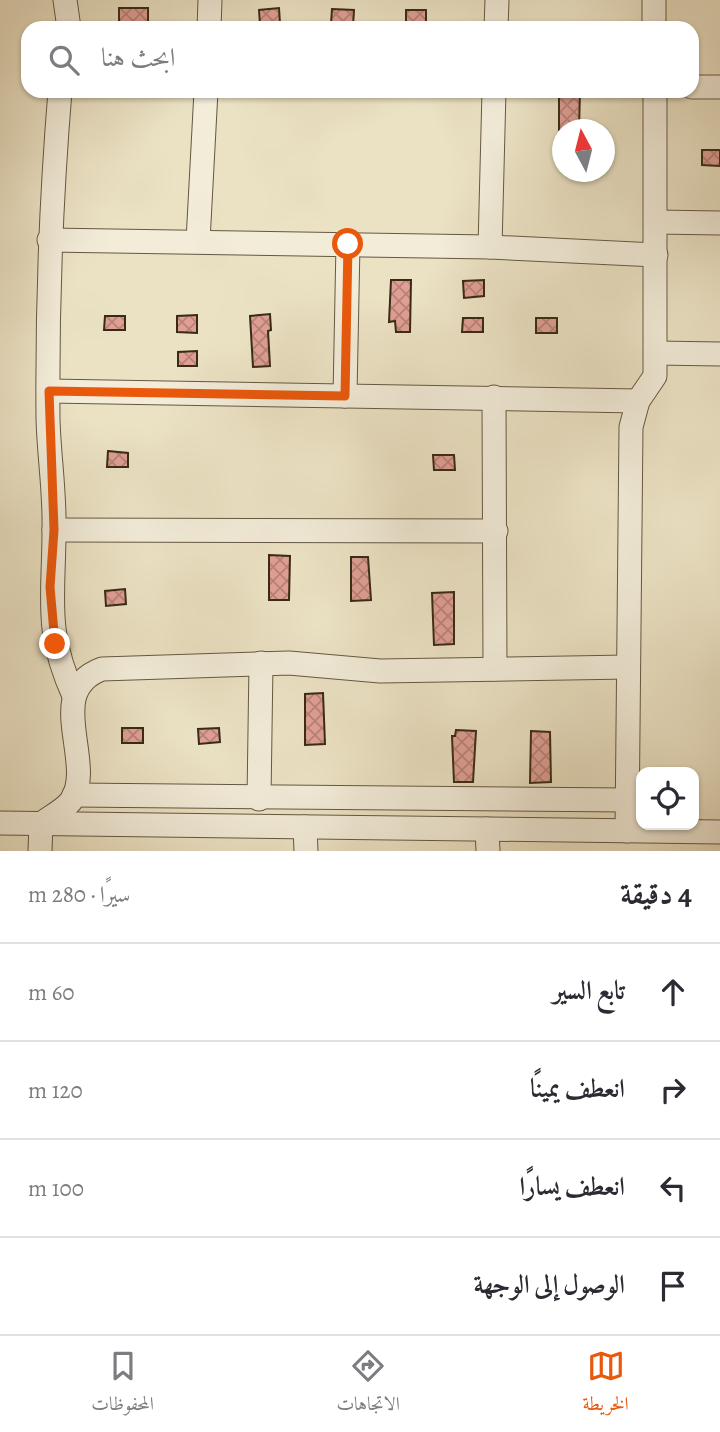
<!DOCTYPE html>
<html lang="ar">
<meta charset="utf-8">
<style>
:root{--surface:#fff;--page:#f7f7f7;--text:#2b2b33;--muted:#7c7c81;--line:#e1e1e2;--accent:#ea580c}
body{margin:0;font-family:Alegreya,Amiri,serif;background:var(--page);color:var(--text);direction:rtl}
.controls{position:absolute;right:21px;bottom:21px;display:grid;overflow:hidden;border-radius:14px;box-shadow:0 2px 5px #0004}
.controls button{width:63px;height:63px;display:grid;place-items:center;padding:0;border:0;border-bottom:2px solid var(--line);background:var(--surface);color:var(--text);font:35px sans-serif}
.compass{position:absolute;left:552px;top:119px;width:63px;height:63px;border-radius:50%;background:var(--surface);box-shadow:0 2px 5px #0004;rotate:353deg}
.stop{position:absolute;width:21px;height:21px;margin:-16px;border:5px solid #ea580c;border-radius:50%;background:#fff}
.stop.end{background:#ea580c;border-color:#fff;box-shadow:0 2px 7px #0008}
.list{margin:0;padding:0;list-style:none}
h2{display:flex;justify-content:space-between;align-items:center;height:91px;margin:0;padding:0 28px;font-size:30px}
h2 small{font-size:23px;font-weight:400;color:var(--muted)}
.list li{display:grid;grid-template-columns:46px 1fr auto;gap:21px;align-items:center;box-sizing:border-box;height:98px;padding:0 28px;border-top:2px solid var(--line)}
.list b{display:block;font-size:26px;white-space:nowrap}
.list em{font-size:23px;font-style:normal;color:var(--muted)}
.icon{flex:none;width:38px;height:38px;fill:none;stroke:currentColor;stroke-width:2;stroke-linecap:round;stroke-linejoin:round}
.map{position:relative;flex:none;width:720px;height:851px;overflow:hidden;direction:ltr}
.search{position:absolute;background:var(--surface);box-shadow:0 2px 5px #0004;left:21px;right:21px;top:21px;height:77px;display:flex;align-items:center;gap:18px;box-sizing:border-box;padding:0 24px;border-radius:21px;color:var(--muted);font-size:26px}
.sheet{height:483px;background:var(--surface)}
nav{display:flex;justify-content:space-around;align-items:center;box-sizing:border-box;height:98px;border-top:2px solid var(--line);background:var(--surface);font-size:19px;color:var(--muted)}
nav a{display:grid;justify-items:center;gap:4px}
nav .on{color:var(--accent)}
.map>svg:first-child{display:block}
.building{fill:url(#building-cross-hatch);stroke:#382a16;stroke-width:2}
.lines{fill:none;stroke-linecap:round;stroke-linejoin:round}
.minor-casing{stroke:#655842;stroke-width:25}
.minor{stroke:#f2ecd9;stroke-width:23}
.route{stroke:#ea580c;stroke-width:9}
</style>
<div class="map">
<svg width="720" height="851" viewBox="0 0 720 851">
<defs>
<pattern id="building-cross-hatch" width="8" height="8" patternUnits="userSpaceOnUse" patternTransform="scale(1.75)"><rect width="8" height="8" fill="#e09f94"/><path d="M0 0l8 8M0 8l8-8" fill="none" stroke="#b78278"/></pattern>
</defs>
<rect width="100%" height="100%" fill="#ebe2c4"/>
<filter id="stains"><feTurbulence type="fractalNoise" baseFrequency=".00286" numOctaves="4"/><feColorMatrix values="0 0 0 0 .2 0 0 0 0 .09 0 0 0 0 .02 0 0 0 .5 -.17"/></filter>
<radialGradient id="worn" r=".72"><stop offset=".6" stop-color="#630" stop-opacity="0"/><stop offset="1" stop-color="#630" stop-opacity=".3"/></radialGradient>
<g class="building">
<rect x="119" y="8" width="29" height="14"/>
<path d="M279,8L280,24L260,25L259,10Z"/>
<path d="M332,9L354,10L353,26L331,24Z"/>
<rect x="406" y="10" width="20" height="15"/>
<path d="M559,91H580L579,130H559Z"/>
<path d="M702,150H720V166L702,165Z"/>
<path d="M391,280H411L410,332H396L395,321L389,322Z"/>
<path d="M484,280V296L464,298L463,281Z"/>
<path d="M270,314L271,330L268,331L270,366L253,367L250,316Z"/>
<path d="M197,315V333L177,332V316Z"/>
<path d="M105,316H125V330H104Z"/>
<path d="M463,318H483V332H462Z"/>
<rect x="536" y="318" width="21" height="15"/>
<path d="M197,351V366H178V352Z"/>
<path d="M108,451L128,453V467H107Z"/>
<path d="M433,455H454L455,470H434Z"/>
<path d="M269,555L290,556L289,600H269Z"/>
<path d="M351,557H368L371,600L351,601Z"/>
<path d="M125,589L126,604L106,606L105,591Z"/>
<path d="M454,592V644L434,645L432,593Z"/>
<path d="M323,693L325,744L305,745V694Z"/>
<rect x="122" y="728" width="21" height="15"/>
<path d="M219,728L220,742L199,744L198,729Z"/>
<path d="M456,730L476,731L473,782H454L452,736H455Z"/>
<path d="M531,731L550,732L551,782L530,783Z"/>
</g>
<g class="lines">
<g class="minor-casing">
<g id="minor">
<path d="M65,0L69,28"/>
<path d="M654,0V28"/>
<path d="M209,28L210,0"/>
<path d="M496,28L497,0"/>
<path d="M692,87H720"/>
<path d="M60,91C51,200 47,310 48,419C49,456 55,493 54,530C54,598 44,630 74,696"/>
<path d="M656,222L720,223"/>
<path d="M49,240L490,247L656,255"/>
<path d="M198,241L206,91"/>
<path d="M490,247L494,91"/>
<path d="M656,353L720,354"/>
<path d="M49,391L638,401"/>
<path d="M345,396L348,244"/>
<path d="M494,397L495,669"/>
<path d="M54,530L496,531"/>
<path d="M74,795L627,800"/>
<path d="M259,799L261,663"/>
<path d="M0,823L720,832"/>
<path d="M305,827L306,851"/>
<path d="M487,829L488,851"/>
<path d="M627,831L631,427L638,401L655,376V91"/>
<path d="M40,851L41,824C50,817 64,810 71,801C97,764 42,691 102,669L289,663L380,671L628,667"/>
</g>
</g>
<use href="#minor" class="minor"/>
</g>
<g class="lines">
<path class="route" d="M55,644L50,587L54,530L49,391L345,396L348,244"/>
</g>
<rect width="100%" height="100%" filter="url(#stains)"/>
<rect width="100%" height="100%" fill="url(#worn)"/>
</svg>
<div class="controls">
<button><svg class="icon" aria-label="locate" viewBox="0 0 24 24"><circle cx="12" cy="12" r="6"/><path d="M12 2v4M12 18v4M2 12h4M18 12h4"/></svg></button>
</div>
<svg class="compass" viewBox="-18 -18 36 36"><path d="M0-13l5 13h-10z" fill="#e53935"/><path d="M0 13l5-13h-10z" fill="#7c7c81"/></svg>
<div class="stop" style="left:348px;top:244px"></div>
<div class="stop end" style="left:55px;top:644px"></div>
<div class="search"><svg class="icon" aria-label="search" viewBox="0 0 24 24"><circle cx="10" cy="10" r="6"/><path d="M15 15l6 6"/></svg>ابحث هنا</div>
</div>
<section class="sheet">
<h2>4 دقيقة<small>سيرًا · 280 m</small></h2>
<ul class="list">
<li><svg class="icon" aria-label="ahead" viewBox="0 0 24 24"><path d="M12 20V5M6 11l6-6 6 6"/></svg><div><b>تابع السير</b></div><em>60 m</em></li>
<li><svg class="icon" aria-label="right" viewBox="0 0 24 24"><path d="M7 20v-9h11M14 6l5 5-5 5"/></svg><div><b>انعطف يمينًا</b></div><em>120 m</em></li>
<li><svg class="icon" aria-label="left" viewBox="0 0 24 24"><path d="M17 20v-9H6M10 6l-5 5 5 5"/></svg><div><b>انعطف يسارًا</b></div><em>100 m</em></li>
<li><svg class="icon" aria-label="arrive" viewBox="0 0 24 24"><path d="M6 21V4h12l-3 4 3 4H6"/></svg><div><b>الوصول إلى الوجهة</b></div></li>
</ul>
</section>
<nav>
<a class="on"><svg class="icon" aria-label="map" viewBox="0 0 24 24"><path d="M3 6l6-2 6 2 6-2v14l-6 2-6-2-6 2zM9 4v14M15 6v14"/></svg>الخريطة</a>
<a><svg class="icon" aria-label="directions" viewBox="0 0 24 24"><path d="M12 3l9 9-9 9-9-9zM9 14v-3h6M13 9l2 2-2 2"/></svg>الاتجاهات</a>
<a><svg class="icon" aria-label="saved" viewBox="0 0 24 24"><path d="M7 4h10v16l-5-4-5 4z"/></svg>المحفوظات</a>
</nav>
